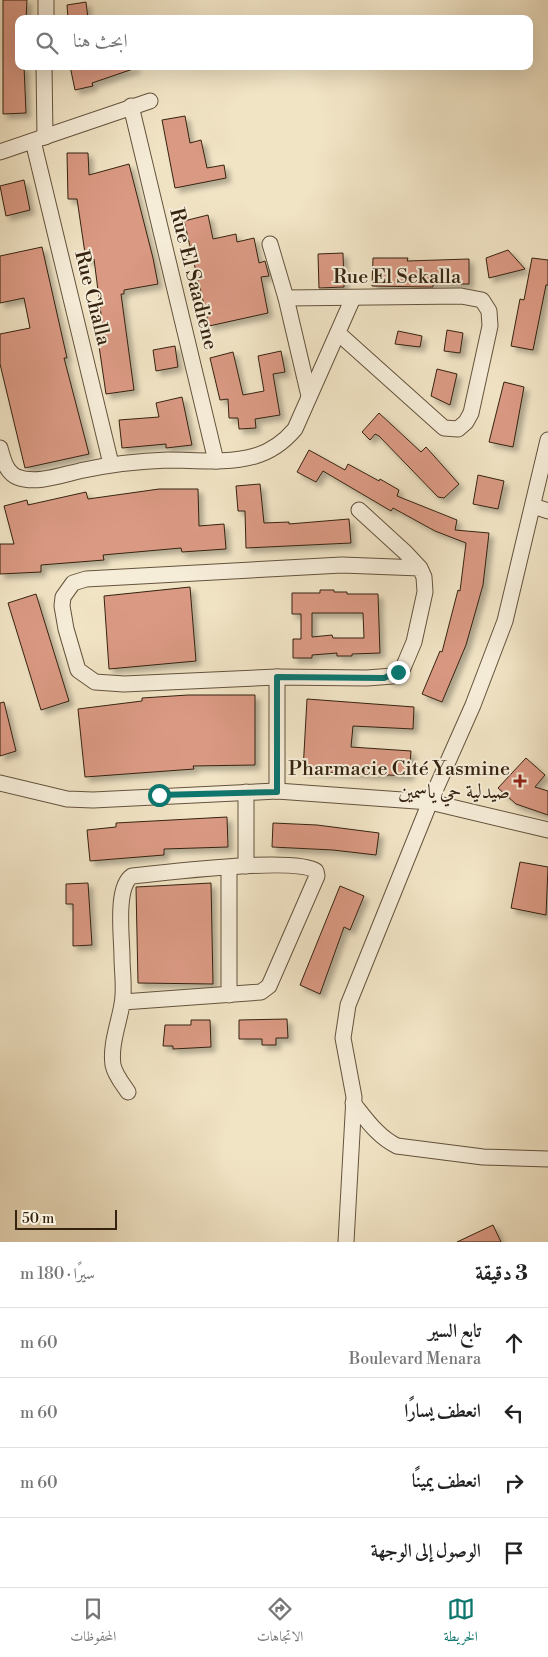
<!DOCTYPE html>
<html lang="ar">
<meta charset="utf-8">
<style>
:root{--surface:#fff;--page:#f2f2f2;--text:#222;--muted:#767676;--line:#e0e0e0;--accent:#0f766e}
body{margin:0;font-family:"Libre Bodoni",Amiri,serif;background:var(--page);color:var(--text);direction:rtl}
.scale{position:absolute;left:15px;bottom:12px;width:102px;box-sizing:border-box;padding-left:5px;border:2px solid #352310;border-top:0;font-size:14px;line-height:18px;white-space:nowrap;color:#352310;-webkit-text-stroke:4px #f6edd9;paint-order:stroke}
.stop{position:absolute;width:15px;height:15px;margin:-11px;border:4px solid #0f766e;border-radius:50%;background:#fff}
.stop.end{background:#0f766e;border-color:#fff;box-shadow:0 1px 5px #0008}
.list{margin:0;padding:0;list-style:none}
h2{display:flex;justify-content:space-between;align-items:center;height:65px;margin:0;padding:0 20px;font-size:21px}
h2 small{font-size:16px;font-weight:400;color:var(--muted)}
.list li{display:grid;grid-template-columns:32px 1fr auto;gap:15px;align-items:center;box-sizing:border-box;height:70px;padding:0 20px;border-top:1px solid var(--line)}
.list b{display:block;font-size:19px;white-space:nowrap}
.list p{margin:0;font-size:16px;white-space:nowrap;color:var(--muted)}
.list em{font-size:16px;font-style:normal;color:var(--muted)}
.icon{flex:none;width:28px;height:28px;fill:none;stroke:currentColor;stroke-width:2;stroke-linecap:round;stroke-linejoin:round}
.map{position:relative;flex:none;width:548px;height:1242px;overflow:hidden;direction:ltr}
.search{position:absolute;background:var(--surface);box-shadow:0 5px 20px #0002;left:15px;right:15px;top:15px;height:55px;display:flex;align-items:center;gap:12px;box-sizing:border-box;padding:0 18px;border-radius:10px;color:var(--muted);font-size:19px}
.sheet{height:345px;background:var(--surface)}
nav{display:flex;justify-content:space-around;align-items:center;box-sizing:border-box;height:70px;border-top:1px solid var(--line);background:var(--surface);font-size:14px;color:var(--muted)}
nav a{display:grid;justify-items:center;gap:2px}
nav .on{color:var(--accent)}
.map>svg:first-child{display:block}
.building{fill:#da9983;stroke:#352310;fill-rule:evenodd;filter:url(#shadow)}
.lines{fill:none;stroke-linecap:round;stroke-linejoin:round}
.minor-casing{stroke:#64533d;stroke-width:17}
.minor{stroke:#f6edd9;stroke-width:15}
.route{stroke:#0f766e;stroke-width:6}
.poi-dot{fill:#8f2418;stroke:#f6edd9;stroke-width:2}
.labels{text-anchor:middle;dominant-baseline:central;stroke-width:4;stroke-linejoin:round;paint-order:stroke}
.street-label{font-size:20px;fill:#352310;stroke:#f6edd9}
.poi-label{font-size:20px;fill:#352310;stroke:#f6edd9;text-anchor:end}
</style>
<div class="map">
<svg width="548" height="1242" viewBox="0 0 548 1242">
<defs>
<filter id="shadow"><feDropShadow dx="4.5" dy="4.5" stdDeviation="2.5" flood-color="#0004"/></filter>
</defs>
<rect width="100%" height="100%" fill="#f1e4c5"/>
<filter id="stains"><feTurbulence type="fractalNoise" baseFrequency=".004" numOctaves="4"/><feColorMatrix values="0 0 0 0 .2 0 0 0 0 .09 0 0 0 0 .02 0 0 0 .5 -.17"/></filter>
<radialGradient id="worn" r=".72"><stop offset=".6" stop-color="#630" stop-opacity="0"/><stop offset="1" stop-color="#630" stop-opacity=".3"/></radialGradient>
<g class="building">
<path d="M3,0H27L26,19H19V66H24L26,113L3,114Z"/>
<path d="M86,2L88,19H68L67,5Z"/>
<path d="M70,66H136V68L92,83L93,86L75,90Z"/>
<path d="M185,116L190,143L201,140L207,168L224,165L226,178L175,188L162,120Z"/>
<path d="M67,153H88L89,175L129,164L153,258L158,284L124,290V294H121L134,390L106,394L98,339L104,338L94,259L86,260L77,199H68Z"/>
<path d="M24,180L30,210L6,216L0,186Z"/>
<path d="M208,215L213,239L236,234L237,242L254,238L259,263L265,261L269,276L261,277L268,313L209,326L184,221Z"/>
<path d="M42,247L67,358H64L89,454L25,468L0,364V334L30,328L24,298L0,303V256Z"/>
<path d="M508,250L525,269L489,278L486,258Z"/>
<path d="M343,253L344,287L319,288L318,254Z"/>
<path d="M373,258H408L407,261L469,259V284H433V287H427L372,286Z"/>
<path d="M532,258L548,260V285H546L533,350L511,346L520,299L524,300Z"/>
<path d="M447,330L463,333L460,353L444,351Z"/>
<path d="M398,331L422,336L420,347L395,344Z"/>
<path d="M175,346L178,367L156,371L153,350Z"/>
<path d="M281,351L285,372L273,374L280,415L255,419L256,428L239,429L238,418H229L228,399L220,400L210,358L233,352L243,395L264,391L258,356Z"/>
<path d="M437,369L457,374L450,405L431,396Z"/>
<path d="M504,382L524,387L513,447L489,442Z"/>
<path d="M182,397L192,445L166,448V444L122,448L119,420L159,417L156,403Z"/>
<path d="M379,413L421,452L426,447L459,484L444,498L438,497L379,436L375,434L370,440L362,432Z"/>
<path d="M309,450L345,470L348,464L379,481L380,479L399,490L397,496L457,520L455,530L489,533L483,585L466,645L442,702L422,694L440,651L442,652L458,590L460,591L466,543L435,531L393,508L391,511L323,471L316,482L297,472Z"/>
<path d="M478,475L504,481L498,509L473,504Z"/>
<path d="M260,484L264,523L289,522V524L349,519L351,543L246,548L245,511H238L236,486Z"/>
<path d="M159,489H198L199,526L224,524L226,549L182,552L181,548L103,555L104,560L41,565V572L0,574V544H14L4,506L27,500L28,505L86,492L88,499Z"/>
<path d="M190,587L196,661L109,669L104,596Z"/>
<path d="M320,590H334V592H347V594H378L380,653L352,654V656H337V653L312,655V658H293V639H301V614H292V593H320ZM312,613H363L364,638H333L332,635L312,637Z"/>
<path d="M36,594L69,701L41,710L8,603Z"/>
<path d="M188,695H255V765L193,766L194,769L85,777L78,709L142,701V698Z"/>
<path d="M307,699L414,707L413,729L353,726L351,747L411,751L409,776L303,771Z"/>
<path d="M4,702L16,751L0,756V703Z"/>
<path d="M526,758L545,775L535,787L548,791V815L516,804L498,788Z"/>
<path d="M227,817L228,847L164,849V855L90,861L87,830L116,827V823Z"/>
<path d="M273,823L317,825L379,833L376,855L333,850L272,847Z"/>
<path d="M520,862L548,867L546,915L511,908Z"/>
<path d="M88,883L92,945L73,946V904H66V884Z"/>
<path d="M211,883L213,984L138,983L136,887Z"/>
<path d="M340,886L364,896L350,930L344,927L320,994L300,985Z"/>
<path d="M287,1019L288,1038H276V1045H262V1039H239V1020Z"/>
<path d="M191,1020H210L211,1047L173,1049V1046H163L165,1025H191Z"/>
<path d="M493,1225L501,1242H457Z"/>
</g>
<g class="lines">
<g class="minor-casing">
<g id="minor">
<path d="M46,19V0"/>
<path d="M44,66L45,137"/>
<path d="M131,106L216,461"/>
<path d="M33,141L111,464"/>
<path d="M0,152L150,101"/>
<path d="M270,244L286,298L309,396"/>
<path d="M286,298L461,296L482,300L489,311L490,326L471,413L466,422L458,429L444,428L338,333"/>
<path d="M0,448C3,459 6,472 17,477C37,485 64,474 84,470C112,464 139,461 168,460C196,460 227,464 255,456C272,451 284,442 295,429L353,298"/>
<path d="M533,506L548,511"/>
<path d="M359,510L406,553L420,568L424,577L425,592L414,642L403,668L393,676L367,678L277,677L124,684L95,682L78,670L66,629L62,606L63,597L73,583L86,579L342,565L420,568"/>
<path d="M0,783L67,799L93,800L277,791L430,802L548,830"/>
<path d="M277,791V677"/>
<path d="M246,792V866"/>
<path d="M229,995V868"/>
<path d="M123,1002L261,992L269,986L317,876L316,871C295,856 164,873 132,876C115,887 122,938 122,957C122,972 125,989 122,1004C119,1023 110,1045 113,1065C115,1075 122,1083 128,1092"/>
<path d="M353,1103C366,1119 378,1137 397,1146L483,1157L548,1159"/>
<path d="M346,1242L354,1097L343,1038L348,1005L430,802L473,705L505,621L548,440"/>
</g>
</g>
<use href="#minor" class="minor"/>
</g>
<g class="lines">
<path class="route" d="M159,795L277,792V677L384,678L398,672"/>
</g>
<path class="poi-dot" d="M517.5 773.5h5v5h5v5h-5v5h-5v-5h-5v-5h5z"/>
<g class="labels">
<g class="street-label">
<text x="397" y="277">Rue El Sekalla</text>
<text transform="translate(193 279) rotate(76)">Rue El Saadiene</text>
<text transform="translate(92 298) rotate(76)">Rue Challa</text>
</g>
<g class="poi-label">
<text x="510" y="769">Pharmacie Cité Yasmine<tspan x="510" dy="23">صيدلية حي ياسمين</tspan></text>
</g>
</g>
<rect width="100%" height="100%" filter="url(#stains)"/>
<rect width="100%" height="100%" fill="url(#worn)"/>
</svg>
<div class="scale">50 m</div>
<div class="stop" style="left:159px;top:795px"></div>
<div class="stop end" style="left:398px;top:672px"></div>
<div class="search"><svg class="icon" aria-label="search" viewBox="0 0 24 24"><circle cx="10" cy="10" r="6"/><path d="M15 15l6 6"/></svg>ابحث هنا</div>
</div>
<section class="sheet">
<h2>3 دقيقة<small>سيرًا · 180 m</small></h2>
<ul class="list">
<li><svg class="icon" aria-label="ahead" viewBox="0 0 24 24"><path d="M12 20V5M6 11l6-6 6 6"/></svg><div><b>تابع السير</b><p>Boulevard Menara</p></div><em>60 m</em></li>
<li><svg class="icon" aria-label="left" viewBox="0 0 24 24"><path d="M17 20v-9H6M10 6l-5 5 5 5"/></svg><div><b>انعطف يسارًا</b></div><em>60 m</em></li>
<li><svg class="icon" aria-label="right" viewBox="0 0 24 24"><path d="M7 20v-9h11M14 6l5 5-5 5"/></svg><div><b>انعطف يمينًا</b></div><em>60 m</em></li>
<li><svg class="icon" aria-label="arrive" viewBox="0 0 24 24"><path d="M6 21V4h12l-3 4 3 4H6"/></svg><div><b>الوصول إلى الوجهة</b></div></li>
</ul>
</section>
<nav>
<a class="on"><svg class="icon" aria-label="map" viewBox="0 0 24 24"><path d="M3 6l6-2 6 2 6-2v14l-6 2-6-2-6 2zM9 4v14M15 6v14"/></svg>الخريطة</a>
<a><svg class="icon" aria-label="directions" viewBox="0 0 24 24"><path d="M12 3l9 9-9 9-9-9zM9 14v-3h6M13 9l2 2-2 2"/></svg>الاتجاهات</a>
<a><svg class="icon" aria-label="saved" viewBox="0 0 24 24"><path d="M7 4h10v16l-5-4-5 4z"/></svg>المحفوظات</a>
</nav>
